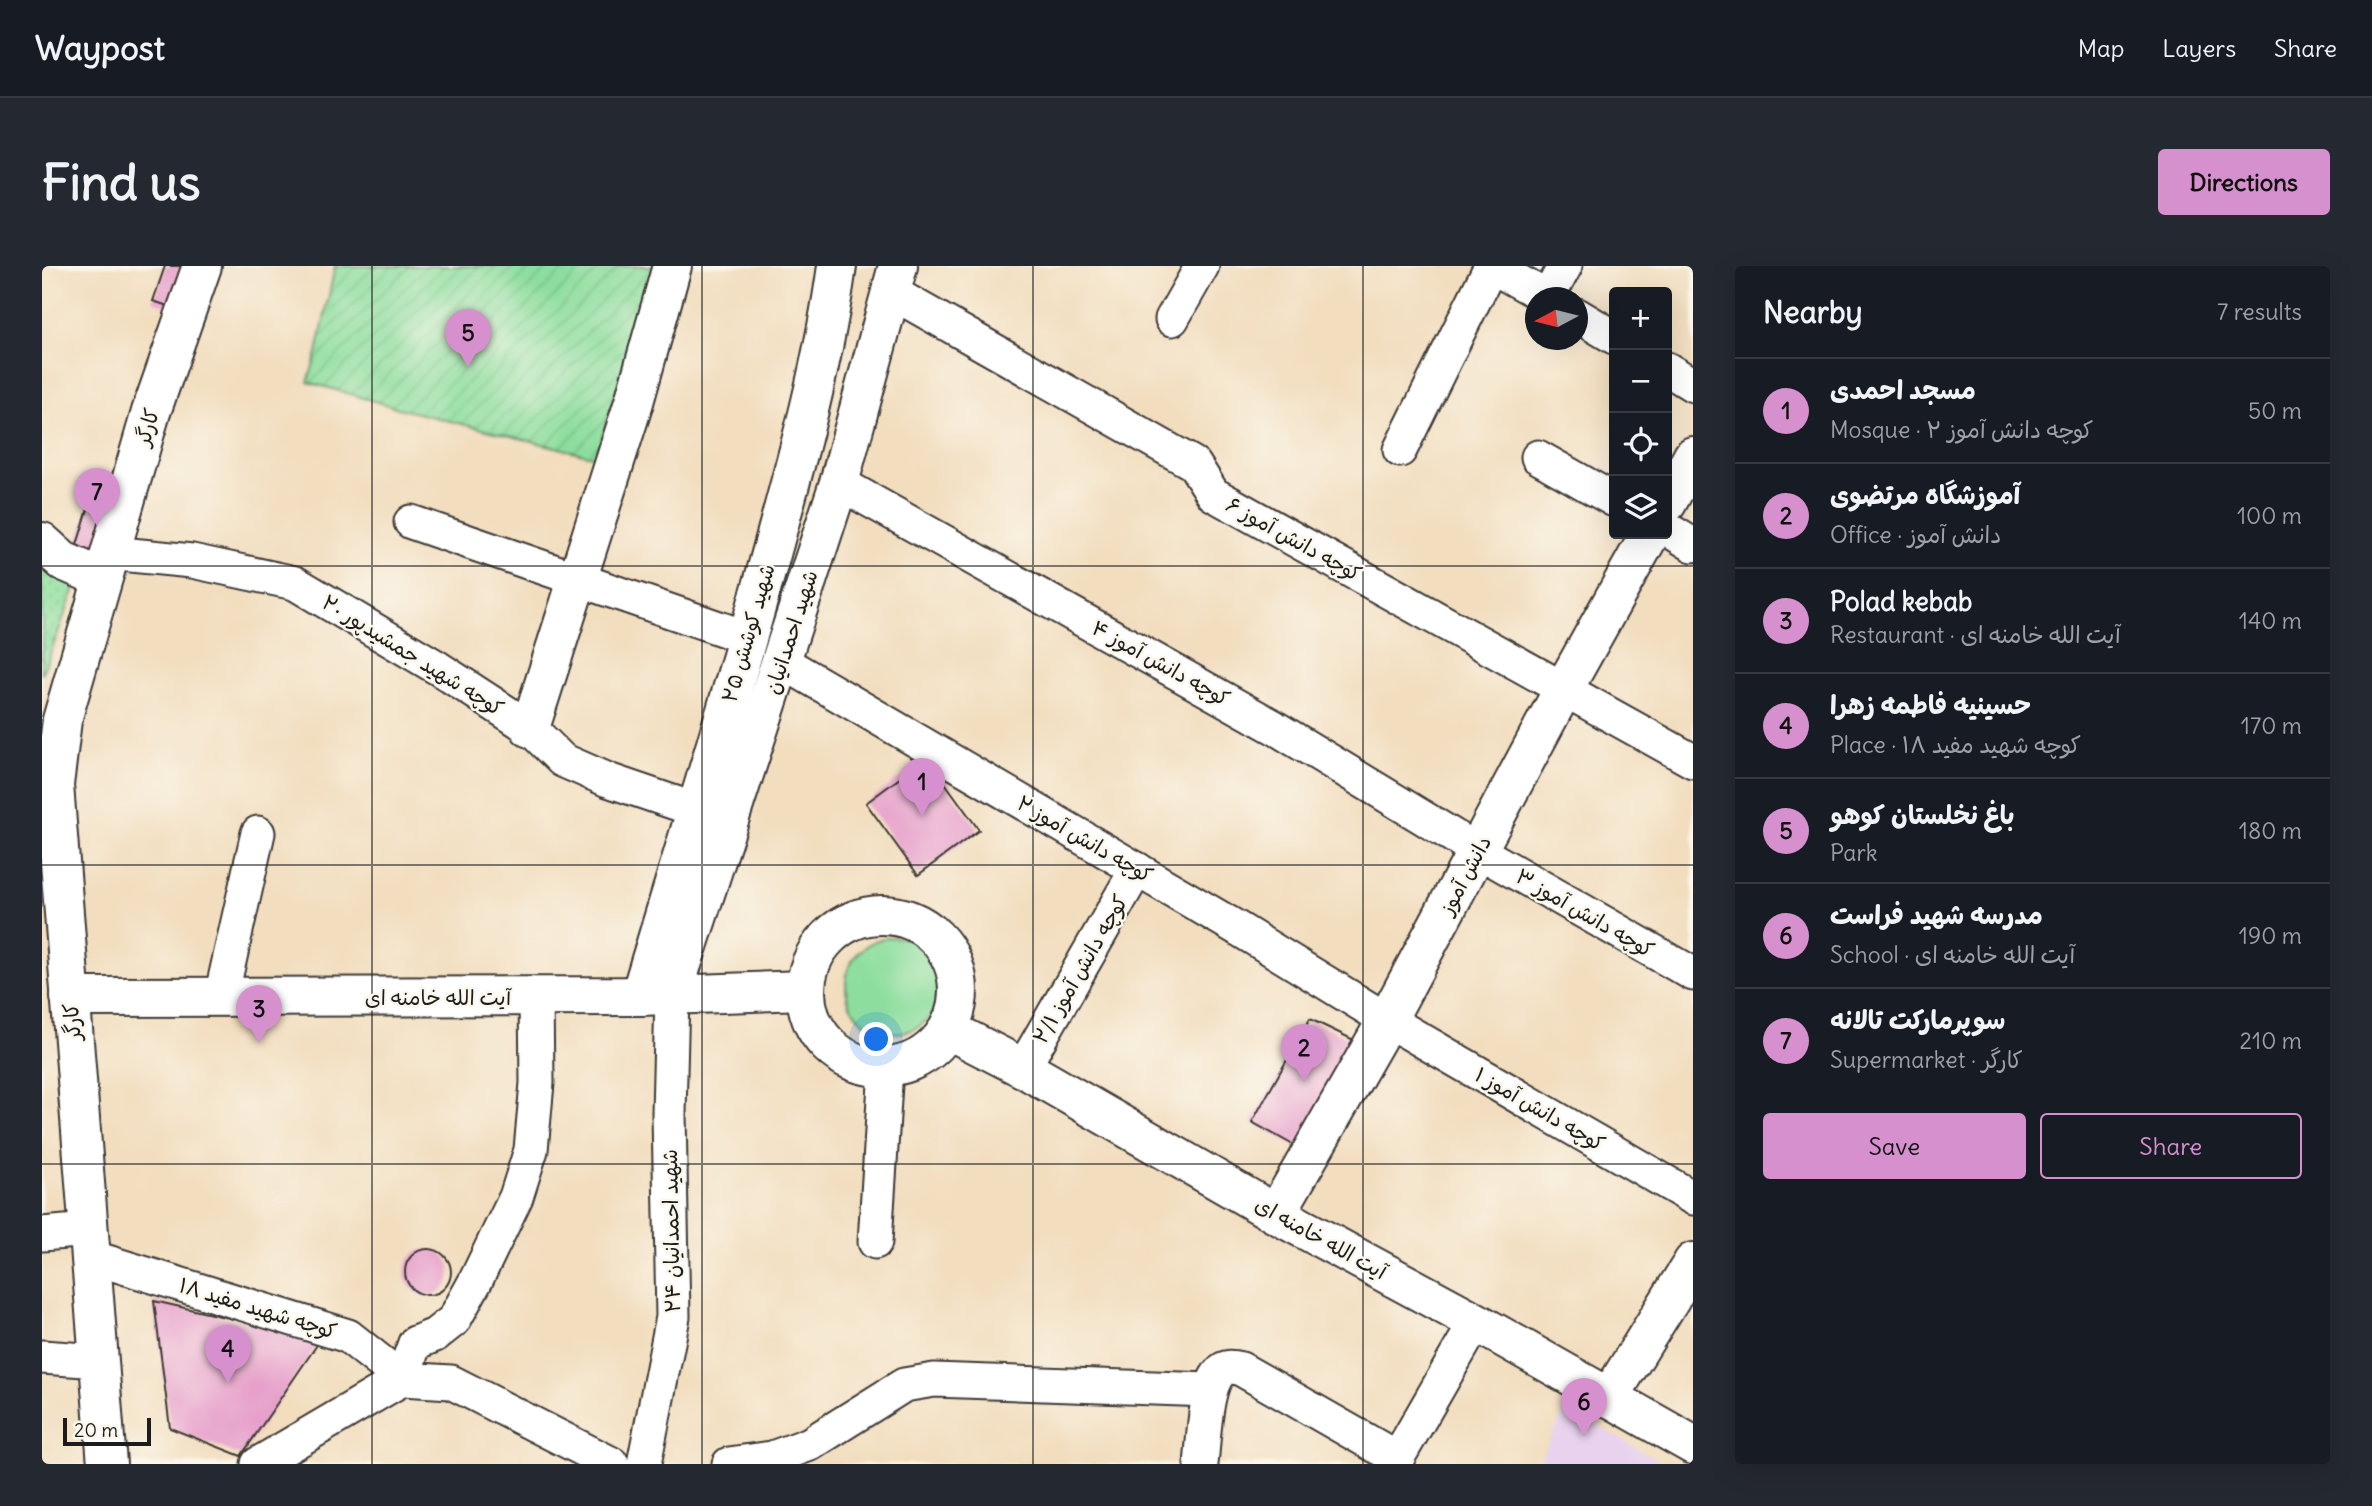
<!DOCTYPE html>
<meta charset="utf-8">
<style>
:root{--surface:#171b24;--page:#242831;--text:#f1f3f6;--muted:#9ea1a6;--line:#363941;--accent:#d690ce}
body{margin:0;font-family:Delius,"Playpen Sans Arabic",sans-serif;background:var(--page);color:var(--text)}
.controls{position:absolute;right:21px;top:21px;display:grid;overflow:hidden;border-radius:7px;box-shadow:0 7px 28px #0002}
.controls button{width:63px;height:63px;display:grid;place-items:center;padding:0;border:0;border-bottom:2px solid var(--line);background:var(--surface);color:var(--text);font:35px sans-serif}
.compass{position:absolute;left:1483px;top:21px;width:63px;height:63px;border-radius:50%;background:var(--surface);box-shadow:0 7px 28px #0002;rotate:263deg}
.scale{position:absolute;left:21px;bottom:18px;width:88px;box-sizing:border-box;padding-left:7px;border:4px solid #1c1c1c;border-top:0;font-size:19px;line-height:24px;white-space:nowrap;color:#1c1c1c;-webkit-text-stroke:5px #fbf7ec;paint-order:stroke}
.you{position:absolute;left:835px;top:774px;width:24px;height:24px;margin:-18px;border:5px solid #fff;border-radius:50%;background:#1a73e8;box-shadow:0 0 0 10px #1a73e833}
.badge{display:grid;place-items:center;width:46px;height:46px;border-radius:50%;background:var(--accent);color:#111;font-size:23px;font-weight:700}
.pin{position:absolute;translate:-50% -58px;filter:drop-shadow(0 2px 4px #0008)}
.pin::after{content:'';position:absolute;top:37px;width:24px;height:21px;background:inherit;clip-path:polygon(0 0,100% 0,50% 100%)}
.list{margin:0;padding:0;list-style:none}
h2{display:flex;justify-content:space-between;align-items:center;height:91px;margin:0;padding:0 28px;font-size:30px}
h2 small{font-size:23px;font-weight:400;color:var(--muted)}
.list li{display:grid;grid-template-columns:46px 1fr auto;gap:21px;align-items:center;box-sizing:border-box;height:105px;padding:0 28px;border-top:2px solid var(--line)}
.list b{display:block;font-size:26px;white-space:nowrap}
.list p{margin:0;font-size:23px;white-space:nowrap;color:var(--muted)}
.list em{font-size:23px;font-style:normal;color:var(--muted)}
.actions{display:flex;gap:14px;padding:21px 28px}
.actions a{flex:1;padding:16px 0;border:2px solid var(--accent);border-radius:7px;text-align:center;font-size:24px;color:var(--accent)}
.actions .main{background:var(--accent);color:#111}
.icon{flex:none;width:38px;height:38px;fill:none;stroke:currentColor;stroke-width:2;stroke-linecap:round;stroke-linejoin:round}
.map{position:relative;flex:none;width:1651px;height:1198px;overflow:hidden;border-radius:7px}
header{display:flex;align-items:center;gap:42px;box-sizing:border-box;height:98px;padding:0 35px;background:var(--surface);border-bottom:2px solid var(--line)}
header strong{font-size:33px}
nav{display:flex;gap:38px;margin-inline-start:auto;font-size:24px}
.intro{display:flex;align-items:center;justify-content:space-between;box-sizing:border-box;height:168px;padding:0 42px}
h1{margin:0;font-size:49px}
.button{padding:18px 32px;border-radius:7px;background:var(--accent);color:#111;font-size:24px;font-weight:700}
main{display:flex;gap:42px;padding:0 42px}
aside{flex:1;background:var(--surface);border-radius:7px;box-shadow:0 7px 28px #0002}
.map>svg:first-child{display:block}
.built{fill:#e8d2ee}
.grass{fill:#8dde9e;stroke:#547d5d;stroke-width:2}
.park{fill:url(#park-dots);stroke:#547d5d;stroke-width:2}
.garden{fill:url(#garden-furrows);stroke:#547d5d;stroke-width:2}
.building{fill:#e7a0cb}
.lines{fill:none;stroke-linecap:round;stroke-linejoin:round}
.street-casing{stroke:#3c3934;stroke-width:37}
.secondary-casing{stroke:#3c3934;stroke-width:42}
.street{stroke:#fff;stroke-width:33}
.secondary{stroke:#fff;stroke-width:38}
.grid{fill:none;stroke:#1c1c1c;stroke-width:2;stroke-opacity:0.55}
.labels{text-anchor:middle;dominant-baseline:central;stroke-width:5;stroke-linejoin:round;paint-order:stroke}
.street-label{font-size:21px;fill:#1c1c1c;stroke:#fbf7ec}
</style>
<header>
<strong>Waypost</strong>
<nav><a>Map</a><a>Layers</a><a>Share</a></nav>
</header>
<div class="intro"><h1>Find us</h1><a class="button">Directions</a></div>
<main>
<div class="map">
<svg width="1651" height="1198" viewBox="0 0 1651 1198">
<defs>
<pattern id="park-dots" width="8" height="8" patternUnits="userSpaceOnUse" patternTransform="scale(1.75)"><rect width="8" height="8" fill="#8dde9e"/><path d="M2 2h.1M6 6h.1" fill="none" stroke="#79be88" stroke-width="1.8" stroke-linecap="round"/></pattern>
<pattern id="garden-furrows" width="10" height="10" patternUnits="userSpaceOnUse" patternTransform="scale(1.75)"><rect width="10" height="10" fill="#8dde9e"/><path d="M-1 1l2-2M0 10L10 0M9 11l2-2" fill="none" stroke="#79be88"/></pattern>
</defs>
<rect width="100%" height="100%" fill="#fbf7ec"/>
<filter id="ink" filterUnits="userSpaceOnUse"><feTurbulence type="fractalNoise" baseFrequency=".0143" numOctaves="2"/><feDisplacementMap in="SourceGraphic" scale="14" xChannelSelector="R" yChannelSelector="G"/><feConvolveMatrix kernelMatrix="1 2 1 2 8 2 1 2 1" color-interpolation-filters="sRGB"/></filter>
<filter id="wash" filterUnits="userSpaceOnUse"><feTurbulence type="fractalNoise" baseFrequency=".00686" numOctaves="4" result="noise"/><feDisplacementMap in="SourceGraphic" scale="28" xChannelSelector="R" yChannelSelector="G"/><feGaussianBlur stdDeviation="1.57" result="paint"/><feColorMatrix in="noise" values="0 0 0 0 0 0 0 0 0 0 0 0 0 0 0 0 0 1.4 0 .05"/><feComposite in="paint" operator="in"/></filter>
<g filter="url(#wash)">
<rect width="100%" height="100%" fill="#f2ddbe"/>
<path class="built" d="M1524,1142L1623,1198H1495Z"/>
<circle class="grass" cx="852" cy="719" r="48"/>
<path class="park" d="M0,291L34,319L0,409Z"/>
<path class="garden" d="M293,0H612L554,191L367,145L266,116L275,87Z"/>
<g id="blocks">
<g class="building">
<path d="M123,0H151L135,43L111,35Z"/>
<path d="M50,230L74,241L58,291L35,279Z"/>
<path d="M885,492L937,564L876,609L824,537Z"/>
<path d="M1268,753L1316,776L1253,880L1210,856Z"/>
<circle cx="386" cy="1006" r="23"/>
<path d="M112,1035L279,1073L199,1190L128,1162Z"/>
</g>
</g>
</g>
<g filter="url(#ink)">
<use href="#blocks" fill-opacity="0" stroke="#3c3934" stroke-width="2"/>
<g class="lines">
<g class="street-casing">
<g id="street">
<path d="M1449,0L1506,32"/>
<path d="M849,26L1152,198L1171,228L1651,495"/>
<path d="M1506,31L1523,0"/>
<path d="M1535,49L1572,71"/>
<path d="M1130,53L1160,0"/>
<path d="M1625,103L1651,119"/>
<path d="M1358,184L1449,0"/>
<path d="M1496,191L1572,234"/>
<path d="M797,217L1232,461L1436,585L1651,708"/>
<path d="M369,256L706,372"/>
<path d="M1625,263L1651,279"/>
<path d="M68,287L150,295L253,317L396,402L488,462L520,494L566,514L654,544"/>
<path d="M739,395L1195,662L1345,754L1651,932"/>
<path d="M179,731L216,567"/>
<path d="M981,802L1095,603"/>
<path d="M0,968L47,964"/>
<path d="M833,976L844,802"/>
<path d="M49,991L306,1070L360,1113L409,1116L570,1198"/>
<path d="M0,1091L57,1095"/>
<path d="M216,1198L360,1113L373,1077L393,1069L412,1054L433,1016L474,931L489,884L495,817L494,730"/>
<path d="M602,1198L631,1051L627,848L630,729"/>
<path d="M687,1198L730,1192L768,1178L862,1119L892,1114L1168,1124"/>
<path d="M1159,1198C1162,1175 1162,1123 1178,1106C1184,1099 1191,1101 1199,1103L1355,1192"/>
<path d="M1352,1198L1434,1056"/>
</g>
</g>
<g class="secondary-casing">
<g id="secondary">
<path d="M1625,237L1651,190"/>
<path d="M0,276L21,295L60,312"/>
<path d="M488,462L592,136L630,0"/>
<circle cx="840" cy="725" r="76"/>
<path d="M630,729L797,217L856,0"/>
<path d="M598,730C641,587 686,443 726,299C753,200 781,102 795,0"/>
<path d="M28,731L598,730L763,724"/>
<path d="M907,764L981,802L1234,948L1434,1056L1651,1179"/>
<path d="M1234,948L1345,754L1521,424L1608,268"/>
<path d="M1567,1132L1651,996"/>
<path d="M65,1198L12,519L20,454L109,146L160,0"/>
</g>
</g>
<use href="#street" class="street"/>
<use href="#secondary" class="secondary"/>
</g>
</g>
<path class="grid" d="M330,0V1198M660,0V1198M991,0V1198M1321,0V1198M0,300H1651M0,599H1651M0,898H1651"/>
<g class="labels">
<g class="street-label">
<text transform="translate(105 161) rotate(-73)">کارگر</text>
<text transform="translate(1252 273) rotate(29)">کوچه دانش آموز ۶</text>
<text transform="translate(749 366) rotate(-72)">شهید احمدانیان</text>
<text transform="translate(706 367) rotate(-74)">شهید کوشش ۲۵</text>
<text transform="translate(371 389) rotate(32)">کوچه شهید جمشیدپور ۲۰</text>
<text transform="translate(1119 397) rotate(29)">کوچه دانش آموز ۴</text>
<text transform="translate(1043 573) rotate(30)">کوچه دانش آموز ۲</text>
<text transform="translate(1423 609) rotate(-62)">دانش آموز</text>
<text transform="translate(1543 647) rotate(30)">کوچه دانش آموز ۳</text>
<text transform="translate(1038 703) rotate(-60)">کوچه دانش آموز ۲/۱</text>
<text x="396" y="731">آیت الله خامنه ای</text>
<text transform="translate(30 756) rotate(-95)">کارگر</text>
<text transform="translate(1498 843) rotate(30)">کوچه دانش آموز ۱</text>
<text transform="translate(629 965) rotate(-91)">شهید احمدانیان ۲۴</text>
<text transform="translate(1279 972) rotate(29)">آیت الله خامنه ای</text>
<text transform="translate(216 1042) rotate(17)">کوچه شهید مفید ۱۸</text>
</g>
</g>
</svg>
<div class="controls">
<button>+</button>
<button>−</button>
<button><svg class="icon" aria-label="locate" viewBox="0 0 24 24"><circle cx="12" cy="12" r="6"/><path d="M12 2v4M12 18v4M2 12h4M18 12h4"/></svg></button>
<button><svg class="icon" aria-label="layers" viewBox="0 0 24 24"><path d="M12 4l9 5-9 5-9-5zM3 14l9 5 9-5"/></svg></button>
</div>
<svg class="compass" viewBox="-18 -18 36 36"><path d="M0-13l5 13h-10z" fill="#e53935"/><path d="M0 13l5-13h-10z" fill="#9ea1a6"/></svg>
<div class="scale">20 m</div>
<div class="you"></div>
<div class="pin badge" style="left:880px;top:550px">1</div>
<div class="pin badge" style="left:1262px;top:816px">2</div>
<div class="pin badge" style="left:217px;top:777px">3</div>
<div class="pin badge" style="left:186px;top:1117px">4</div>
<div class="pin badge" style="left:426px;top:101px">5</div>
<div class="pin badge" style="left:1542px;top:1170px">6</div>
<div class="pin badge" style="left:55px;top:260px">7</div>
</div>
<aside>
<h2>Nearby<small>7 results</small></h2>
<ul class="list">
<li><span class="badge">1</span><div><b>مسجد احمدی</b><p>Mosque · کوچه دانش آموز ۲</p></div><em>50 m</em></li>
<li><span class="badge">2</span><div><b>آموزشگاه مرتضوی</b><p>Office · دانش آموز</p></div><em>100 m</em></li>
<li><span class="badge">3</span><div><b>Polad kebab</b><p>Restaurant · آیت الله خامنه ای</p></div><em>140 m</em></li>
<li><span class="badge">4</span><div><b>حسینیه فاطمه زهرا</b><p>Place · کوچه شهید مفید ۱۸</p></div><em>170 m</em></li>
<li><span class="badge">5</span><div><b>باغ نخلستان کوهو</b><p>Park</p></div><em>180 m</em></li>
<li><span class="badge">6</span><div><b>مدرسه شهید فراست</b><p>School · آیت الله خامنه ای</p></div><em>190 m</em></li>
<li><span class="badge">7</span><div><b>سوپرمارکت تالانه</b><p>Supermarket · کارگر</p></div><em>210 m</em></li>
</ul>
<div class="actions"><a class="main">Save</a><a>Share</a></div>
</aside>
</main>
